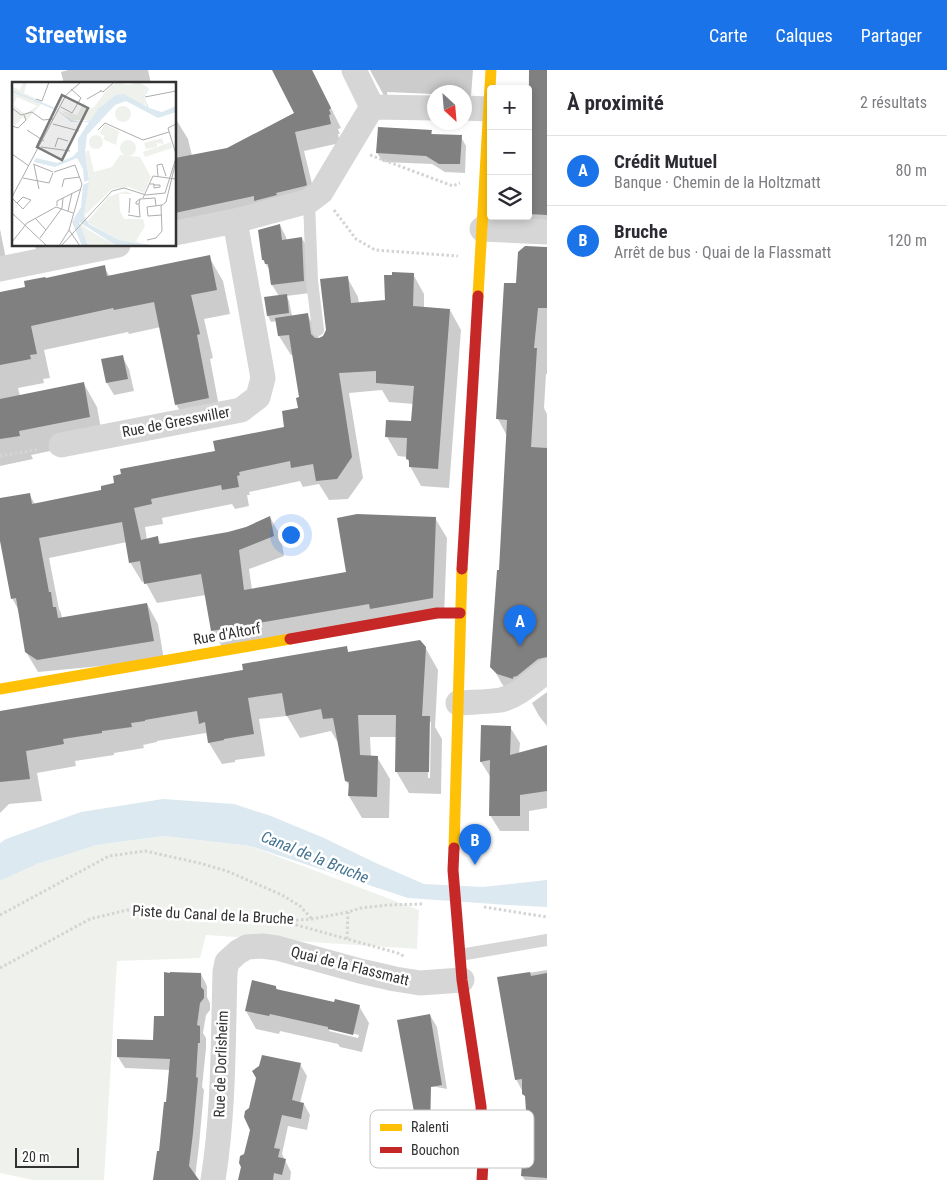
<!DOCTYPE html>
<html lang="fr">
<meta charset="utf-8">
<style>
:root{--surface:#fff;--page:#f7f7f7;--text:#2b2b33;--muted:#7c7c81;--line:#e1e1e2;--accent:#1a73e8}
body{margin:0;font-family:"Roboto Condensed",sans-serif;background:var(--page);color:var(--text)}
.controls{position:absolute;right:15px;top:15px;display:grid;overflow:hidden;border-radius:5px;box-shadow:0 2px 8px #0003}
.controls button{width:45px;height:45px;display:grid;place-items:center;padding:0;border:0;border-bottom:1px solid var(--line);background:var(--surface);color:var(--text);font:25px sans-serif}
.compass{position:absolute;left:427px;top:15px;width:45px;height:45px;border-radius:50%;background:var(--surface);box-shadow:0 2px 8px #0003;rotate:154deg}
.scale{position:absolute;left:15px;bottom:12px;width:64px;box-sizing:border-box;padding-left:5px;border:2px solid #323232;border-top:0;font-size:14px;line-height:18px;white-space:nowrap;color:#323232;-webkit-text-stroke:4px #fff;paint-order:stroke}
.you{position:absolute;left:290px;top:464px;width:18px;height:18px;margin:-12px;border:4px solid #fff;border-radius:50%;background:#1a73e8;box-shadow:0 0 0 8px #1a73e833}
.badge{display:grid;place-items:center;width:32px;height:32px;border-radius:50%;background:var(--accent);color:#fff;font-size:16px;font-weight:700}
.pin{position:absolute;translate:-50% -41px;filter:drop-shadow(0 1px 2px #0008)}
.pin::after{content:'';position:absolute;top:26px;width:18px;height:15px;background:inherit;clip-path:polygon(0 0,100% 0,50% 100%)}
.list{margin:0;padding:0;list-style:none}
h2{display:flex;justify-content:space-between;align-items:center;height:65px;margin:0;padding:0 20px;font-size:21px}
h2 small{font-size:16px;font-weight:400;color:var(--muted)}
.list li{display:grid;grid-template-columns:32px 1fr auto;gap:15px;align-items:center;box-sizing:border-box;height:70px;padding:0 20px;border-top:1px solid var(--line)}
.list b{display:block;font-size:19px;white-space:nowrap}
.list p{margin:0;font-size:16px;white-space:nowrap;color:var(--muted)}
.list em{font-size:16px;font-style:normal;color:var(--muted)}
.icon{flex:none;width:28px;height:28px;fill:none;stroke:currentColor;stroke-width:2;stroke-linecap:round;stroke-linejoin:round}
.map{position:relative;flex:none;width:547px;height:1110px;overflow:hidden}
header{display:flex;align-items:center;gap:30px;box-sizing:border-box;height:70px;padding:0 25px;background:var(--accent);color:#fff}
header strong{font-size:24px}
nav{display:flex;gap:28px;margin-inline-start:auto;font-size:18px}
main{display:flex}
aside{flex:1;background:var(--surface)}
.map>svg:first-child{display:block}
.green{fill:#eff2ec}
.water{fill:#dce9f0}
.shadow{fill:#0003;fill-rule:evenodd}
.building{fill:#808080}
.lines{fill:none;stroke-linecap:round;stroke-linejoin:round}
.path{stroke:#d4d4d4;stroke-width:3;stroke-dasharray:2.5 2.5;stroke-linecap:butt}
.lane{stroke:#d6d6d6;stroke-width:12}
.street{stroke:#d6d6d6;stroke-width:25}
.slow{stroke:#ffc107;stroke-width:11}
.jam{stroke:#c62828;stroke-width:11}
.labels{text-anchor:middle;dominant-baseline:central;stroke-width:5;stroke-linejoin:round;paint-order:stroke}
.street-label{font-size:15px;fill:#323232;stroke:#fff}
.water-label{font-size:16px;font-style:italic;fill:#45748f;stroke:#fff}
.inset-road{fill:none;stroke:#adadad;stroke-width:1}
.view{fill:#7a7a7a;fill-opacity:0.15;stroke:#7a7a7a;stroke-width:2.5}
.inset-edge{fill:none;stroke:#323232;stroke-width:2.5}
.key{fill:#fff;stroke:#c2c2c2;stroke-width:1}
.key-label{font-size:14px;fill:#323232}
</style>
<header>
<strong>Streetwise</strong>
<nav><a>Carte</a><a>Calques</a><a>Partager</a></nav>
</header>
<main>
<div class="map">
<svg width="547" height="1110" viewBox="0 0 547 1110">
<rect width="100%" height="100%" fill="#fff"/>
<path class="green" d="M164,766L250,776L419,840L417,879L206,865L200,888L117,891L104,1110H33L0,1103V811L37,794L97,775Z"/>
<path class="water" d="M163,729L234,734L271,746L324,768L378,794L424,814L483,817L547,810V837L508,835L408,828L250,776L164,766L97,775L37,794L0,811V773L6,769L81,742Z"/>
<g class="shadow">
<path d="M68,0H148L151,14H64L61,2Z"/>
<path d="M273,0H312L341,58L338,59L340,64H338L340,73L304,81L317,134L175,164V51H177L188,69L192,86L227,79L295,44Z"/>
<path d="M370,0H473L471,26L464,25V22H434V24L387,22L388,33Z"/>
<path d="M530,0H547V165L534,164L524,146H528V36Z"/>
<path d="M431,61L433,66L461,67L466,76L465,103L445,102L432,94L383,92L377,83Z"/>
<path d="M280,155L286,167L287,171L302,168L309,181L310,223L286,226L289,231L292,246L307,244L318,264L319,269L324,267L347,207L358,227L359,234L387,232L413,204L424,224V238L450,240L461,260L449,418L421,416L410,396L407,387L398,386L387,367L412,353L414,334L389,332L382,320L349,323L363,408L348,429L329,430L319,414L303,417L300,411L249,422L250,425H247L249,436L235,439L232,434L162,448L163,454L145,457L147,470L157,468L162,475L229,464L247,458L270,447L281,467L284,486L249,499L252,520L348,503L435,448L447,468L444,547L224,580L212,560L206,525L157,533L145,511L142,512L130,492L127,472L49,488L59,539L61,543L62,548L147,534L158,554L164,590L38,602L26,582L19,541L12,528L0,464V429L29,424L35,434L103,421L286,358L300,339V328L294,285H291L279,266L277,251L271,252L268,246L265,229L279,226L272,215L271,202L263,190Z"/>
<path d="M0,159L6,189L0,191Z"/>
<path d="M34,175H90L40,186Z"/>
<path d="M547,178V304H546L544,338L547,344V608L508,621L502,614L492,596L500,502L507,366L498,349L518,215Z"/>
<path d="M209,187L223,211L230,244L204,249L213,288L210,289L222,352L190,358L176,334L161,257L129,264L128,262L44,280L50,308L43,309L44,313L18,318L20,326L84,314L97,337L103,370L31,385L33,389L0,396V226L26,218L45,209L104,197L110,207Z"/>
<path d="M122,286L129,299L134,321L114,325L107,313L103,290Z"/>
<path d="M425,577L438,600L435,657L442,669L441,724L409,723L396,701L397,667H370L371,687H377L390,709L389,748H362L349,726L350,717L346,711L339,670L337,671L331,661L300,668L287,646L259,649L265,686L235,690V692L222,694L209,673L206,663L157,671V672L143,675L144,678L114,683V685L75,691L76,696L37,703L42,731L9,734L0,743V643L224,604L346,578L349,583ZM428,652H431L430,708H428Z"/>
<path d="M547,622V656L539,646L532,633Z"/>
<path d="M482,656L510,657L520,673L519,684L547,676V738L529,741V761H500L490,745L491,708L481,692Z"/>
<path d="M547,900V1110H525L522,1106L527,1030L516,1009L498,908Z"/>
<path d="M201,904L207,916V927L210,933V940L206,945L203,963L206,968V978L202,1017L204,1020L199,1075L195,1108L196,1110H155L160,1082L167,1034L170,1000L125,998L118,987L155,972L165,948Z"/>
<path d="M276,917L278,921L335,934L359,936L369,953L362,982L340,977L338,974L280,961L279,964L256,959L246,941ZM329,958L359,965L358,968L329,961Z"/>
<path d="M430,945L437,957L447,1019L415,1013Z"/>
<path d="M300,994L307,1006L300,1033L304,1034L310,1045L307,1060L288,1056L282,1084L291,1102L290,1110H240L245,1085Z"/>
</g>
<g class="building">
<path d="M272,0H312L331,38L329,40L331,44L329,45L331,54L295,62L307,115L305,116L276,123L277,125L254,131V126L175,143V88L227,78L294,43Z"/>
<path d="M529,0H547V145L528,144Z"/>
<path d="M378,57L432,60L431,64L462,65L460,94H439L426,86L376,83Z"/>
<path d="M280,154L282,170L302,167L304,211L271,215L268,194H265L264,190H262L258,160Z"/>
<path d="M525,176L547,177V238H538L534,278H537L531,377L547,378V587L538,589L517,606L513,607V609L497,604L490,597L497,500H499L507,350L496,349L504,213H516L518,182Z"/>
<path d="M210,185L217,220L191,225L200,264L197,265L209,328L175,335L154,232L114,240L113,238L31,256L37,284L30,285L31,289L0,295V222L25,217L24,211L45,207L46,208L105,195L107,206Z"/>
<path d="M392,202L414,203L413,236L450,239L438,399L409,397V390L406,389L407,368L385,367L386,350L411,351L414,316L376,313V301L339,303L352,387L337,409L316,411L313,394L291,398L290,391L239,402L240,405L237,406L239,417L222,420L221,415L151,429L152,434L134,438L141,470L158,466L159,474L228,462L246,457L270,446L274,466L239,480L244,520L346,502L337,448L357,444L436,447L433,528L370,539L369,534L211,561L201,504L144,514L140,491L129,493L122,452L39,468L49,522H51L53,537H56L58,548L147,533L154,571L37,590L25,582L16,528L11,529L0,471V428L30,423L32,434L101,420V416L114,413L113,406L121,404L120,399L215,381L213,371L284,357L282,341L298,338L296,328L299,327L289,265L278,266L275,248L308,243L311,264L315,268H319L323,266L326,260L320,209L348,206L351,233L385,230L384,205H392Z"/>
<path d="M287,224L289,243L267,246L264,227Z"/>
<path d="M123,285L128,309L106,313L101,289Z"/>
<path d="M84,312L90,347L19,361L20,366L0,369V329Z"/>
<path d="M420,570L426,577L422,646H430L429,702H395L396,645H358L360,685L378,686L377,727L348,726L349,712L345,711L333,648L323,649L321,639L286,646L282,623L248,628L254,664L224,669V670L208,673L205,652L199,654L197,641L145,650V651L131,653L132,657L102,661V663L63,669L64,674L26,681L30,709L0,712V641L243,600L242,594L288,586L347,576L348,582Z"/>
<path d="M481,655L511,656L510,685L547,675V721L520,725V746H489L490,690L480,692Z"/>
<path d="M164,902L170,903V902L201,903V917L204,920V928L200,933L197,955L200,956V973H198L196,1007L198,1008L193,1063L189,1096L199,1110H153L157,1081H159L164,1032H166L170,989L117,987V969L153,970L154,946H164Z"/>
<path d="M530,902L531,906L547,903V1108L521,1106L526,1041L525,1026L522,1024V1009L515,1010L497,907Z"/>
<path d="M252,910L276,916V919L303,925L334,932L335,929L360,935L353,965L328,959V957L270,944L269,946L245,941Z"/>
<path d="M430,944L442,1015L431,1017L430,1061H444V1077L460,1090L431,1091V1097L404,1096V1062H388V1041L414,1042L397,950Z"/>
<path d="M262,985L301,993L292,1030L304,1033L301,1049L282,1045L274,1078L280,1079L278,1087L286,1089L282,1105L274,1103L273,1110H238L241,1097L239,1093L240,1086L244,1084L250,1060L244,1047L245,1041L249,1038L256,1008L252,1001L259,996Z"/>
</g>
<g class="lines">
<g class="path">
<path d="M370,85L453,116L460,113"/>
<path d="M334,140L356,169L375,180L458,186"/>
<path d="M0,386L40,379"/>
<path d="M484,837L547,847"/>
<path d="M0,845L109,786L145,781L199,793L227,801L282,825L300,836L312,849"/>
<path d="M286,852L401,884L404,887"/>
<path d="M347,869L348,842"/>
<path d="M0,898L90,849L127,840L284,851L312,849L348,842L361,838L388,835L424,834"/>
</g>
<g class="lane">
<path d="M309,131L312,211L318,260"/>
<path d="M460,885L547,870"/>
</g>
<g class="street">
<path d="M354,0L372,37"/>
<path d="M464,38L489,39"/>
<path d="M482,159L547,162"/>
<path d="M175,163L235,151L309,131L321,122L372,37L434,38"/>
<path d="M0,199L118,175"/>
<path d="M61,375L241,340L258,327L263,308L235,151"/>
<path d="M458,633C472,632 487,632 501,630C518,626 533,611 547,601"/>
<path d="M213,1110C224,1042 223,971 225,902L227,892L238,882L247,877L262,876L277,878L360,901L395,909L420,913L462,910"/>
</g>
<g class="slow">
<path d="M478,226L491,0"/>
<path d="M0,619L290,569"/>
<path d="M454,778L462,499"/>
</g>
<g class="jam">
<path d="M462,499L478,226"/>
<path d="M290,569L437,543H460"/>
<path d="M454,778L453,800L462,910L481,1036L483,1091L482,1110"/>
</g>
</g>
<g class="labels">
<g class="street-label">
<text transform="translate(176 352) rotate(-11)">Rue de Gresswiller</text>
<text transform="translate(227 564) rotate(-10)">Rue d'Altorf</text>
<text transform="translate(213 845) rotate(3)">Piste du Canal de la Bruche</text>
<text transform="translate(350 896) rotate(14)">Quai de la Flassmatt</text>
<text transform="translate(221 994) rotate(-88)">Rue de Dorlisheim</text>
</g>
<g class="water-label">
<text transform="translate(315 787) rotate(22)">Canal de la Bruche</text>
</g>
</g>
<g transform="translate(12 12)">
<rect width="164" height="164" fill="#fff"/>
<path d="M11,0H15L12,11L31,20L15,38L11,35L2,44L0,5L8,8ZM5,15L25,24L13,32L1,23ZM106,0L116,3L127,0L136,6L131,15L134,25L112,12L92,22L79,38H60L50,29L65,33L72,20L75,26H81L99,3ZM103 32a8 8 0 1 1 16 0a8 8 0 1 1-16 0ZM92,42L107,49L104,63L91,57L93,54L88,51ZM77 60a7 7 0 1 1 14 0a7 7 0 1 1-14 0ZM150,56L152,62L145,61V65L159,60L160,66L133,75L131,70L145,65L134,67L132,61ZM108 66a8 8 0 1 1 16 0a8 8 0 1 1-16 0ZM77,68L82,90L100,85L108,73L128,75L139,95L132,111L117,105L100,107L72,134L77,96L73,70ZM113,109L121,112H107L108,129L112,137H131L133,144L124,159L129,161L107,158L75,140L96,115ZM66,140L78,149L105,164H76Z" fill="#eff2ec" fill-rule="evenodd"/>
<path d="M127,0L137,7L132,15L137,26L150,30L164,24V30L146,36L114,19L103,23L75,53L73,70L77,98L72,100L71,87L65,76L43,85L22,80L24,76L45,81L60,75L66,69V57L77,40H59L46,29L0,10V8L41,25L60,38L69,40L79,38L86,27L104,13L112,12L135,25L131,15L136,7ZM77,100L72,134L77,142L107,158L145,164H105L67,140L76,164H70L60,140L69,125L71,103Z" fill="#dce9f0"/>
<path class="inset-road" d="M88,8L91,10L102,0M133,15L164,9M24,17L30,19L37,0M75,17L89,9M49,25L60,31L69,16L59,7M0,26L9,33L20,30L31,38L41,37M41,42L67,49M164,42L156,46L164,72M0,44L6,46L14,38L12,33M15,48L32,59M86,48L93,41L131,58L157,50M29,65L58,69M43,65L46,56L56,59M0,72L17,84M21,82L41,90M22,83L27,107M42,90L63,83L70,102L57,148L47,164M146,94L145,83L150,82L154,94M11,96L37,101L41,91M138,102H142V103H148V105L142,106V102M50,105L52,97L68,95M0,115L54,13L69,0M0,116L11,127L19,118L11,115L5,121M131,116L141,94L164,97M128,117L143,116L144,124M128,117L127,122H124V120ZM150,123L135,125L136,134L150,133M45,124V119L69,107M56,129L60,111M0,131L35,164M117,131L118,116M116,133L128,135L127,122M23,136L34,148M57,148L68,164M28,156L50,126L51,116M135,158L144,156L150,149L149,124L154,120L164,79M0,160L15,141L44,125L61,131M49,164L100,109L112,106L134,113L153,111L164,76"/>
<path class="view" d="M50,13L76,26L50,78L25,65Z"/>
<rect width="164" height="164" class="inset-edge"/>
</g>
<rect x="370" y="1040" width="164" height="58" rx="8" class="key"/>
<rect x="380" y="1054" width="22" height="7" fill="#ffc107"/>
<rect x="380" y="1077" width="22" height="6" fill="#c62828"/>
<g class="key-label">
<text x="411" y="1062">Ralenti</text>
<text x="411" y="1085">Bouchon</text>
</g>
</svg>
<div class="controls">
<button>+</button>
<button>−</button>
<button><svg class="icon" aria-label="layers" viewBox="0 0 24 24"><path d="M12 4l9 5-9 5-9-5zM3 14l9 5 9-5"/></svg></button>
</div>
<svg class="compass" viewBox="-18 -18 36 36"><path d="M0-13l5 13h-10z" fill="#e53935"/><path d="M0 13l5-13h-10z" fill="#7c7c81"/></svg>
<div class="scale">20 m</div>
<div class="you"></div>
<div class="pin badge" style="left:520px;top:576px">A</div>
<div class="pin badge" style="left:475px;top:795px">B</div>
</div>
<aside>
<h2>À proximité<small>2 résultats</small></h2>
<ul class="list">
<li><span class="badge">A</span><div><b>Crédit Mutuel</b><p>Banque · Chemin de la Holtzmatt</p></div><em>80 m</em></li>
<li><span class="badge">B</span><div><b>Bruche</b><p>Arrêt de bus · Quai de la Flassmatt</p></div><em>120 m</em></li>
</ul>
</aside>
</main>
